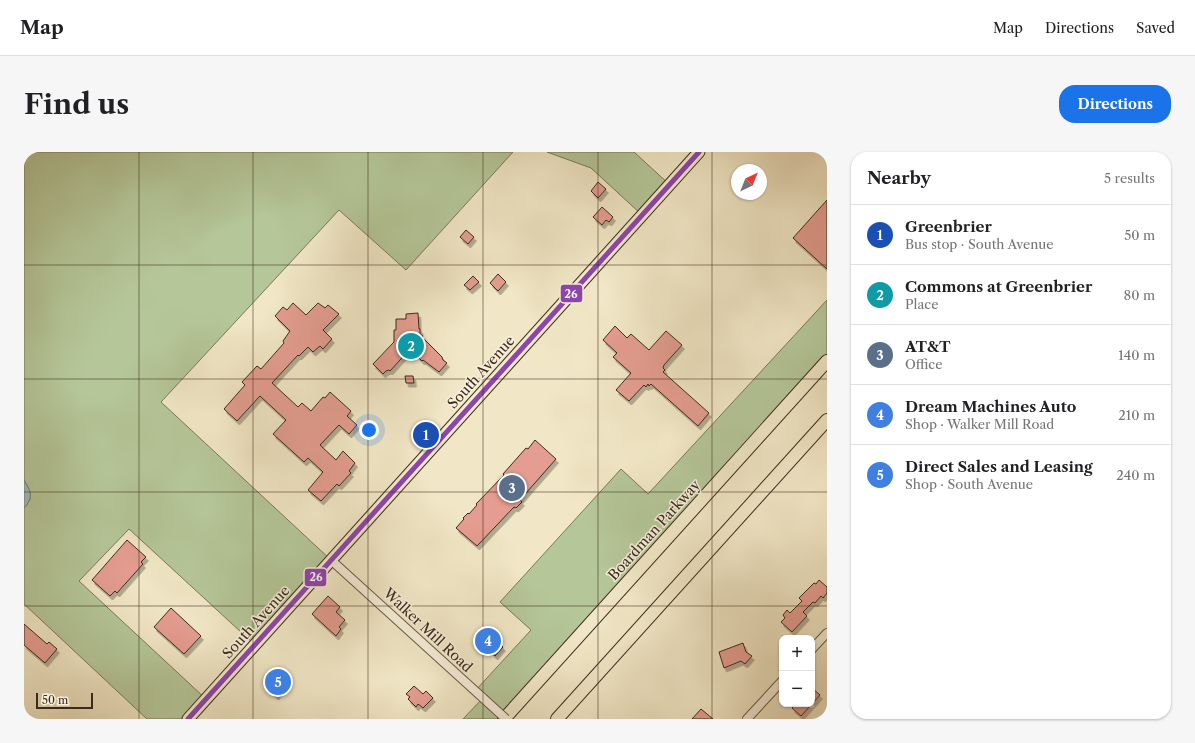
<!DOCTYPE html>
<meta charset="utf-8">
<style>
:root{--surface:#fff;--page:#f6f6f6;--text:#202124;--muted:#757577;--line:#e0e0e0;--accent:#1a73e8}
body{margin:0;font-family:"Libre Caslon Text",serif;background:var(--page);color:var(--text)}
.controls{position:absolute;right:12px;bottom:12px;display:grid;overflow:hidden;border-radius:8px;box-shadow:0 1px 3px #0004}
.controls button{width:36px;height:36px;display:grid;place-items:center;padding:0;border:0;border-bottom:1px solid var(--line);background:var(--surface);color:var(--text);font:20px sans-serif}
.compass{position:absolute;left:707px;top:12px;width:36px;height:36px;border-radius:50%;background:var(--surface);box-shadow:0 1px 3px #0004;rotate:43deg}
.scale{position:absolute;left:12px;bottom:10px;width:57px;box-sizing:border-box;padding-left:4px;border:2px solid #3c2b1b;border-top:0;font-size:11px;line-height:14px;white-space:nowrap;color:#3c2b1b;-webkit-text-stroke:3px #f6efda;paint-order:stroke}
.you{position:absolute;left:345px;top:278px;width:14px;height:14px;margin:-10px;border:3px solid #fff;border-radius:50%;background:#1a73e8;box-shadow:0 0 0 6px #1a73e833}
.badge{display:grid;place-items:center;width:26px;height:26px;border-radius:50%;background:var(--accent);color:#fff;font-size:13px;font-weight:700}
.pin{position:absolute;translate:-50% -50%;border:2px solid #fff;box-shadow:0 1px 4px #0006}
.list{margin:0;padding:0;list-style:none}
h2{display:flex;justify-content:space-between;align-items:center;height:52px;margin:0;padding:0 16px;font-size:17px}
h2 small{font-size:13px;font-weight:400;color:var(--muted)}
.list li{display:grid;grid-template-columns:26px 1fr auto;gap:12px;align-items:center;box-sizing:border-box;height:60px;padding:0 16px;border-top:1px solid var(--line)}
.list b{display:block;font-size:15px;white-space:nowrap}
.list p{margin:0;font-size:13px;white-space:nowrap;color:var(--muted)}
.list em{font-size:13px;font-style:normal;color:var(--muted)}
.map{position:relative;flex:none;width:803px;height:567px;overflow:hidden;border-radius:16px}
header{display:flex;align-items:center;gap:24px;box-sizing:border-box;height:56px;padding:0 20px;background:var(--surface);border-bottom:1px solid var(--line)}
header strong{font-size:19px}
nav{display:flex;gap:22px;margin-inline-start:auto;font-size:14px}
.intro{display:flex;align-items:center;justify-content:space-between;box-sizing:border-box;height:96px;padding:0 24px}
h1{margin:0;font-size:28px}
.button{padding:10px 18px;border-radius:16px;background:var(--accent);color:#fff;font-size:14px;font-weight:700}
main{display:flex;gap:24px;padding:0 24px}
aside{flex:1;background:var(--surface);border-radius:16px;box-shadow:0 1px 3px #0004}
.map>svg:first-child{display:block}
.green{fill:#b5c799;stroke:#78795a}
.water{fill:#9cbebb;stroke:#76837b}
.building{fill:#e49d90;stroke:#3c2b1b;filter:url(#shadow)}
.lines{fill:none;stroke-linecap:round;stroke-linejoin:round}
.minor-casing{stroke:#695a46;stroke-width:10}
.major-casing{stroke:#3c2b1b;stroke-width:13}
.highway-casing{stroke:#3c2b1b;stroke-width:14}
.minor{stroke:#f6efda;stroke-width:8}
.major{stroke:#f1e7c6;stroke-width:11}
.highway{stroke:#f1e7c6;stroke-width:12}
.minor-bridge-casing{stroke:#695a46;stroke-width:10;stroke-linecap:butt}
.minor-bridge{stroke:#f6efda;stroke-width:8}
.bus-1-casing{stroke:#f6efda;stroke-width:8}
.bus-1{stroke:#8e44ad;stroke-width:5}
.grid{fill:none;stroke:#3c2b1b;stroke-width:1;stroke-opacity:0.55}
.labels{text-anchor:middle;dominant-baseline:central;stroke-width:3;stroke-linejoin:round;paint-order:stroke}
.street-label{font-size:14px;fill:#3c2b1b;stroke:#f6efda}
.line-badge{stroke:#f6efda;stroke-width:1.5}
.badge-label{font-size:11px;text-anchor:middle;font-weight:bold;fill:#fff}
</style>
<header>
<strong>Map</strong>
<nav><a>Map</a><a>Directions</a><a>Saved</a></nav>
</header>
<div class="intro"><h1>Find us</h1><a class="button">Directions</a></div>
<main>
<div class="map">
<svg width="803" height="567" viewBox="0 0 803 567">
<defs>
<filter id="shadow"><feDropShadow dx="2.5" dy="4" stdDeviation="0" flood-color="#0004"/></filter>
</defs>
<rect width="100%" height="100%" fill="#f1e7c6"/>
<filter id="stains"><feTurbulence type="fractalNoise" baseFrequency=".005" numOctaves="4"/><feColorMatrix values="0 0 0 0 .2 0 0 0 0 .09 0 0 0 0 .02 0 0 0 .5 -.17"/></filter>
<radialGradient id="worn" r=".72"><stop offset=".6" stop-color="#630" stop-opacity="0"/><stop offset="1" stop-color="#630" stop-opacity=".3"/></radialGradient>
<g class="green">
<path d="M0,0H489L382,118L315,58L137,250L307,408L231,493L105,377L55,429L182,547L164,567H123L0,452V356C10,345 7,340 0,328Z"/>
<path d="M523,0H610L646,33L618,63L567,16Z"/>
<path d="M803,148V209L480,567H439L459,546L451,539L507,478L476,450L597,317L624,342Z"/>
</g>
<path class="water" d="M0,328C7,340 10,345 0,356Z"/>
<g class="building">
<path d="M574,30L582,37L574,46L567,39Z"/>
<path d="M803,48V117L769,86Z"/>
<path d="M578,55L589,65L585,70L582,68L578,73L569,65Z"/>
<path d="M442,78L450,85L444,92L436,85Z"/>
<path d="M474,122L482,130L474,139L466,131Z"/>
<path d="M449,124L455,130L446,138L440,133Z"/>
<path d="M269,151L282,163L294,151L301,156L304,153L315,162L299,178L308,187L299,197L296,194L289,200L284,195L275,204L274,203L248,231L274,255L278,251L287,259L299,245L301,246L306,240L327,259L323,264L333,273L325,282L315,273L296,293L312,308L319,299L331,311L325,319L327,321L315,334L313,332L297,349L284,338L299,320L284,306L280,310L249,282L262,268L236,244L213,269L200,257L221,233L218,230L233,214L237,217L260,191L259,189L266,179L251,164L259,155L263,158Z"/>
<path d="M394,161L395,177H396V182L399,184L398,185L418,205L419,208L423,211L415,220L399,208L398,209L386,197L366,219L365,218L362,219L359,222L349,212L370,190V178H372V167H382V162Z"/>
<path d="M591,174L603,186L607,182L625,198L642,179L658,193L640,213L639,216L641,218L639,220L685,261L674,274L627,232L625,234L624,232L622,235L620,233L605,249L592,238L607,221L589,205L593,201L579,188Z"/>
<path d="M381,224H389L390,231H382Z"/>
<path d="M511,288L532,307L496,348L498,350L492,356L490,355L453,394L432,376L440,367L439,366L444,361L445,362L453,353L452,352L480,323L479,322L502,296L504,297Z"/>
<path d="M103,388L122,405L117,410L119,412L93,441L91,439L86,444L68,428Z"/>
<path d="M795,428L803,435V441L799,446L797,444L791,451L789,450L779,460L783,464L768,480L757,470L761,466L759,463L763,458L766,461L778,449L775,446L790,431L792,432Z"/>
<path d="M304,444L316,455L312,460L321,468L315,475L317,477L312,484L288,462Z"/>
<path d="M147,456L177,484L160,502L130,475Z"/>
<path d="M0,472L23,492L25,490L33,497L21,511L0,493Z"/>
<path d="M458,476L479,495L471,504L452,484Z"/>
<path d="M719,491L722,500L728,504L721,512L717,509L700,516L695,500Z"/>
<path d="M257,519L265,526L255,536L257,538L252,544L242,535Z"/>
<path d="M390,534L399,542L402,539L409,546L399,556L394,552L392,555L384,547L386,545L382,542Z"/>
<path d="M788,536L796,543L788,552Z"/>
<path d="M772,552H788L777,564L768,556Z"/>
<path d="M677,557L689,567H668Z"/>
</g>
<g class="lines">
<g class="minor-casing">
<g id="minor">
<path d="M307,408L459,546"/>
<path d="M788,497L803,481"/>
<path d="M723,567L758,529"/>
</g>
</g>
<g class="major-casing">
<path id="major" d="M164,567L675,0"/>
</g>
<g class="highway-casing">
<g id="highway">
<path d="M480,567L803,209"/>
<path d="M533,567L803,268"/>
</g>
</g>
<use href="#minor" class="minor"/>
<use href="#major" class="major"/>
<use href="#highway" class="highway"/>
<g class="minor-bridge-casing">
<path id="minor-bridge" d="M459,546L482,567"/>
</g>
<use href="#minor-bridge" class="minor-bridge"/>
<g class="bus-1-casing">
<path id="bus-1" d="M164,567L675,0"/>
</g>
<use href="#bus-1" class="bus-1"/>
</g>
<path class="grid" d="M115,0V567M229,0V567M344,0V567M459,0V567M574,0V567M688,0V567M0,113H803M0,227H803M0,340H803M0,454H803"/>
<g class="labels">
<g class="street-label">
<text transform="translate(457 220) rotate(-48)">South Avenue</text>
<text transform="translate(630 378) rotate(-48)">Boardman Parkway</text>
<text transform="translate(232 470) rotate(-48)">South Avenue</text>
<text transform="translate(404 478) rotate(43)">Walker Mill Road</text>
</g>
</g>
<g class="line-badge">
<rect x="536" y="132" width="23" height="19" rx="4" fill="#8e44ad"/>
<rect x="280" y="416" width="23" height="19" rx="4" fill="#8e44ad"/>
</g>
<g class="badge-label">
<text x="547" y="146">26</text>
<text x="292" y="429">26</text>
</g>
<rect width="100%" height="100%" filter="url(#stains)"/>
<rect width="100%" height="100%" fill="url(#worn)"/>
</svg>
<div class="controls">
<button>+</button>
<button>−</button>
</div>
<svg class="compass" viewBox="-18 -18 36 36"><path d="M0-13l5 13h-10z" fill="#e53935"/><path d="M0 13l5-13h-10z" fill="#757577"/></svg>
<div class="scale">50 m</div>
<div class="you"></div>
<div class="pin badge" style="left:402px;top:283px;background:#1a4fb4">1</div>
<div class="pin badge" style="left:387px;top:194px;background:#0f9aa8">2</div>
<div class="pin badge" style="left:488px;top:336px;background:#5c6f8a">3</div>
<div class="pin badge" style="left:464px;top:489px;background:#3f7fe0">4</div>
<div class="pin badge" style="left:254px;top:530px;background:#3f7fe0">5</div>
</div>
<aside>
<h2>Nearby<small>5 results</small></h2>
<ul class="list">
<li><span class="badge" style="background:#1a4fb4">1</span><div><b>Greenbrier</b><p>Bus stop · South Avenue</p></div><em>50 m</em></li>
<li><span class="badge" style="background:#0f9aa8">2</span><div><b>Commons at Greenbrier</b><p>Place</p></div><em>80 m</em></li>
<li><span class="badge" style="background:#5c6f8a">3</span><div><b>AT&amp;T</b><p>Office</p></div><em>140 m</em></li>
<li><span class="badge" style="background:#3f7fe0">4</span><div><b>Dream Machines Auto</b><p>Shop · Walker Mill Road</p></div><em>210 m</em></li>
<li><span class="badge" style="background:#3f7fe0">5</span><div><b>Direct Sales and Leasing</b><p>Shop · South Avenue</p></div><em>240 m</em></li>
</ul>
</aside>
</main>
